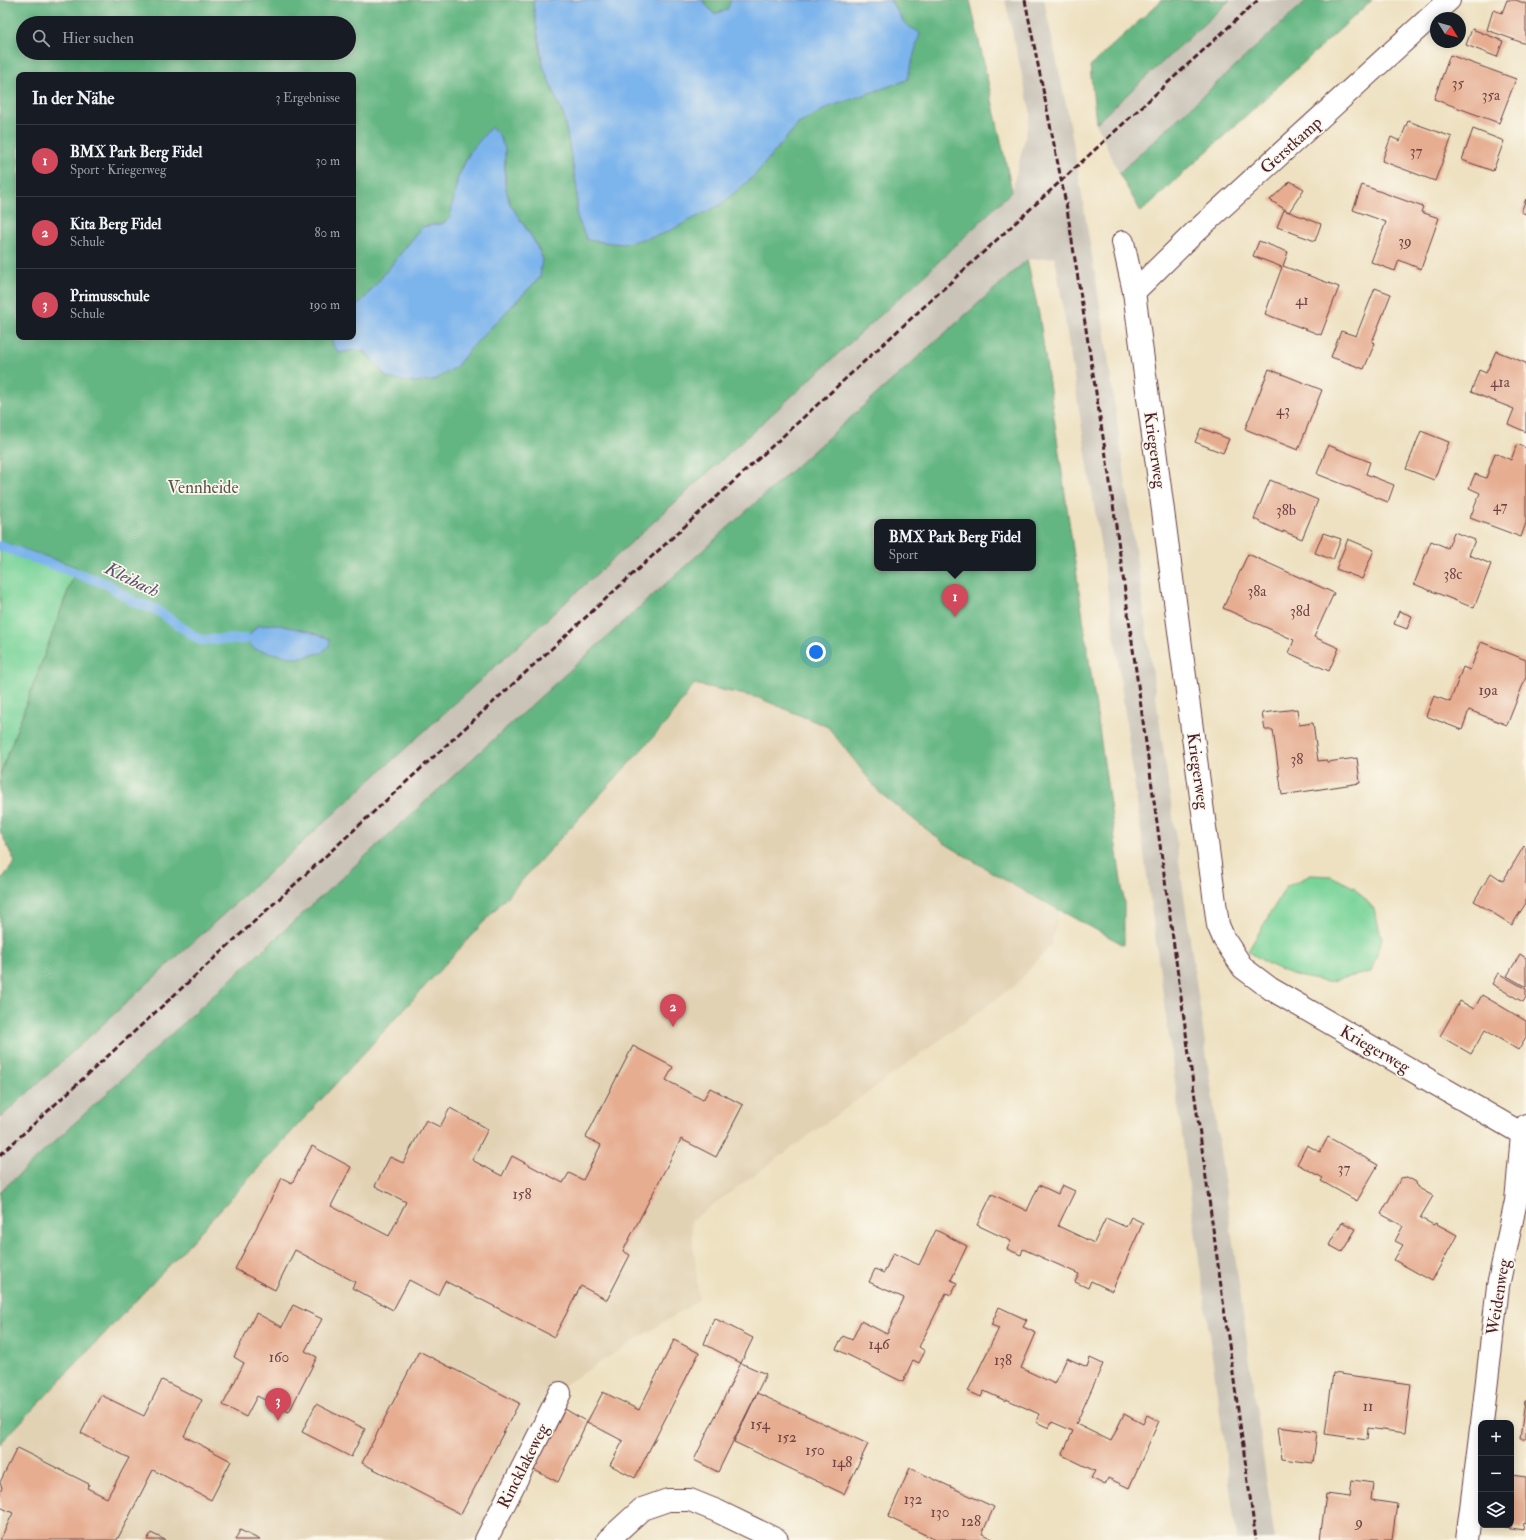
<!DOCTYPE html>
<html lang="de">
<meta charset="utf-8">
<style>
:root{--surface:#171b24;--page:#242831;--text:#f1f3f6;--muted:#9ea1a6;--line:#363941;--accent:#d1495b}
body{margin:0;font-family:"IM FELL Double Pica",serif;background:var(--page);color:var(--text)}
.controls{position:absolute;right:12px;bottom:12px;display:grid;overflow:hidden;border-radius:8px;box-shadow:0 2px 10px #0003}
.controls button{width:36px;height:36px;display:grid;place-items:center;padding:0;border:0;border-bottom:1px solid var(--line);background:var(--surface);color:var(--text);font:20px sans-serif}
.compass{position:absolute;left:1430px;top:12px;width:36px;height:36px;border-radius:50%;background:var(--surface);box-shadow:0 2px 10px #0003;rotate:127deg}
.you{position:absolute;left:816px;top:652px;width:14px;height:14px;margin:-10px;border:3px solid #fff;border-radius:50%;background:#1a73e8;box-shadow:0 0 0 6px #1a73e833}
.badge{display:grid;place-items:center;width:26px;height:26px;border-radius:50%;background:var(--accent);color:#fff;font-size:13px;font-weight:700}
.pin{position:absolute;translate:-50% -33px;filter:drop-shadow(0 1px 2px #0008)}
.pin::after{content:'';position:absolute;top:21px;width:14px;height:12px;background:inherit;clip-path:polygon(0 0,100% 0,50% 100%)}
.popup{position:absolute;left:874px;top:519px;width:162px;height:52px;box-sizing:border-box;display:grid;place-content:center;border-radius:8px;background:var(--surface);filter:drop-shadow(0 1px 3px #0005);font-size:13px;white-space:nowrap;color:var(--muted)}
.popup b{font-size:15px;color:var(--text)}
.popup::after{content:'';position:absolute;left:50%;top:100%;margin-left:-8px;border:8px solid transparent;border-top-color:var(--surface)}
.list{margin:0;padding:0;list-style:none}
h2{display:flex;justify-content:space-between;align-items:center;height:52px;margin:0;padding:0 16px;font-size:17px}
h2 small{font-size:13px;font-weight:400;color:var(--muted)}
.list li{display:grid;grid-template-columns:26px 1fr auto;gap:12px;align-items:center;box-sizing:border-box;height:72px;padding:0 16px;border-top:1px solid var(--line)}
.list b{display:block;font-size:15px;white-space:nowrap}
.list p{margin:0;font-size:13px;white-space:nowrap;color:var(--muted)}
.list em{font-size:13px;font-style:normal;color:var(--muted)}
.icon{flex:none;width:22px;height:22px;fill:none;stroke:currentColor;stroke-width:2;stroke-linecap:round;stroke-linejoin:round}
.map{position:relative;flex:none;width:1526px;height:1540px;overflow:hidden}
.search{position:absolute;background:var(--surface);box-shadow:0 2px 10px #0003;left:16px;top:16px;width:340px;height:44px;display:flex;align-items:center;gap:10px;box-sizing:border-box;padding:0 14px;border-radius:22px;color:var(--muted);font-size:15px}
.panel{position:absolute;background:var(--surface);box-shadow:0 2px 10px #0003;left:16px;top:72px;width:340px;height:268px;border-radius:8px}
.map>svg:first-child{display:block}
.built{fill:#e2d2b4}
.industrial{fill:#c9c3b8}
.green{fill:#7ad49a;stroke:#627a62}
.forest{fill:#63b682;stroke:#566a56;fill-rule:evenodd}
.water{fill:#7cb4ec;stroke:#636a8c}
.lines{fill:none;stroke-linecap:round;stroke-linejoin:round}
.stream{stroke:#7cb4ec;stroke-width:10}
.building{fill:#e6ad91}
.minor-casing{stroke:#633c42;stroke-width:24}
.minor{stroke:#fff;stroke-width:22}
.rail{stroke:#4a1f2b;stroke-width:3;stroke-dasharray:6 3;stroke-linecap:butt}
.labels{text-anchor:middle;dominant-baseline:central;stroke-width:3.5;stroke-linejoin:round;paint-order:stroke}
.number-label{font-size:15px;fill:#714244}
.street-label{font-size:17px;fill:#4a1f2b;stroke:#fbf7ec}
.park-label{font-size:17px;fill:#58554c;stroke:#fbf7ec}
.water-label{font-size:18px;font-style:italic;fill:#5c536f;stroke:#fbf7ec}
</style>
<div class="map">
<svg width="1526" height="1540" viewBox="0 0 1526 1540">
<rect width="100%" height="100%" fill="#fbf7ec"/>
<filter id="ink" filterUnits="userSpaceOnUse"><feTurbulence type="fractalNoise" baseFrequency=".025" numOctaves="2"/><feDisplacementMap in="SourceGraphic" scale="8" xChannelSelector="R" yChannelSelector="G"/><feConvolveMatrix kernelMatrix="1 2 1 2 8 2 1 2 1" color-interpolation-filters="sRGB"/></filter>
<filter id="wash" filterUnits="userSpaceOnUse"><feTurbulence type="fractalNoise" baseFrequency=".012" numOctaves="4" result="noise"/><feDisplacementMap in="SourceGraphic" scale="16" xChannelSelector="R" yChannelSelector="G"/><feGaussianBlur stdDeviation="0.9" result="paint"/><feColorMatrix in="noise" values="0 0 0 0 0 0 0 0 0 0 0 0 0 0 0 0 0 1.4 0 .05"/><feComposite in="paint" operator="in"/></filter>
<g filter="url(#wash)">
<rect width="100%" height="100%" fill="#eee1c1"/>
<path class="built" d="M694,684L759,698L828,727L880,793L944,843L1013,885L1059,910L1052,943L1017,984L691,1221L699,1300L544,1398L475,1540H0V1444L177,1257L666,723Z"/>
<g class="industrial">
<path d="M1005,0H1044L1070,124L1104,329L1275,1540H1237L1113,625L1055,257L1027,260L270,942L0,1192V1118L930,270L1012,191L1031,114Z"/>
<path d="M1230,0H1307L1119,173L1096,123Z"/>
</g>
<g class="green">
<path d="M0,541L77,566L0,775Z"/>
<path d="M1311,875L1331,876L1355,888L1374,909L1382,939L1371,972L1327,982L1293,975L1268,964L1248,951L1286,887Z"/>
</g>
<g class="forest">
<path d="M0,0H536L533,3L543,66L564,117L577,188V217L754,176L798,124L829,107L905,24L890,0H970L1012,191L930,270L0,1118V881L15,862L0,831V775L77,567L0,541ZM23,23H349V53H23ZM19,75H353V309L365,298L422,227L444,223L451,217L458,177L470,151L505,149V185L510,204L533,239L542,257L540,277L471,348L456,367L387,378L366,352L333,345L332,337H19Z"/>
<path d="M702,0H731L728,10L713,14Z"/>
<path d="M1162,0H1230L1096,123L1090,66Z"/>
<path d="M1307,0H1372L1141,212L1119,173Z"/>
<path d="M1027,260L1039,314L1124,901V945L1013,885L944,843L880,793L828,727L759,698L694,684L666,723L177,1257L0,1444V1192C339,878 682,567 1027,260ZM877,522H1033V568H877Z"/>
</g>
<g class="water">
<path d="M536,0H702L714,14L727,10L731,0H890L905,24L920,33L907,80L829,107L798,124L754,176L720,205L663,234L622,244L587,240L577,217V188L564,117L543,66L533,3Z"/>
<path d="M491,127L499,135L505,149V185L510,204L533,239L542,257L540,277L471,348L456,367L433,381L410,382L387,378L366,352L354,350L339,353L333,345L332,337H353V309L365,298L422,227L444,223L450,217L458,177L470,152Z"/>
<path d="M274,624L307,631L330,639L329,646L321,653L296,658L254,649L246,639L257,626Z"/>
</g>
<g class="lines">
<path class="stream" d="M0,546L107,584L134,602L155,609L200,640L246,639"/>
</g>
<g id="blocks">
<g class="building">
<path d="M1507,0H1516L1526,4V44L1487,30L1493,10L1502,13Z"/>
<path d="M1472,29L1503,41L1497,57L1466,45Z"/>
<path d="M1450,55L1516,79L1499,123L1434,99Z"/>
<path d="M1408,121L1452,137L1435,181L1382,161L1391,137L1400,141Z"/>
<path d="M1473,129L1504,141L1493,171L1462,160Z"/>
<path d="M1290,181L1304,189L1289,212L1270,200Z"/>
<path d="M1362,185L1423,207L1421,212L1439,218L1421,269L1399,260L1395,271L1371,262L1386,222L1353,210Z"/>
<path d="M1526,199V214L1521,212Z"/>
<path d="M1284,210L1321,224L1315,241L1277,227Z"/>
<path d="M1259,241L1288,252L1283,266L1339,287L1321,335L1265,314L1282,267L1253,256Z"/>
<path d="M1375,288L1391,294L1372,342L1375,343L1364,369L1331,357L1341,331L1356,336Z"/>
<path d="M1496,351L1526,363V432L1508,424L1514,409L1471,392L1479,370L1486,373Z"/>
<path d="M1269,369L1322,390L1298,450L1245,429Z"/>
<path d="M1201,428L1229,439L1223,453L1195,442Z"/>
<path d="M1421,431L1449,442L1434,480L1406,469Z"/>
<path d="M1517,444L1526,448V523L1521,537L1470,518L1480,493L1469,488L1475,474L1486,478L1495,453L1511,460Z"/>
<path d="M1328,445L1370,462L1366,474L1394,485L1388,502L1317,474Z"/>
<path d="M1270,480L1318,500L1302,539L1283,531V533L1254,519Z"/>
<path d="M1454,532L1475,540L1469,555L1491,564L1474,608L1414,584L1431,541L1448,548Z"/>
<path d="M1323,533L1341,539L1333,560L1315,553Z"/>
<path d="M1348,539L1374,550L1362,579L1336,569Z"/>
<path d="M1248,554L1334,593L1314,637L1339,648L1329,671L1289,653L1294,640L1223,608Z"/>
<path d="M1399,611L1412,616L1407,629L1394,624Z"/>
<path d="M1481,642L1526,660V677L1507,725L1469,710L1462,730L1426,716L1434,696L1450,702L1463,667L1470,670Z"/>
<path d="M1297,709L1299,725L1313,723L1318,761L1327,760V762L1357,758L1360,783L1282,795L1273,730H1265L1262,713Z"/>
<path d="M1524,846L1526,848V903L1512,925L1474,901L1491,873L1503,881Z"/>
<path d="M1520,954L1526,958V987L1507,976Z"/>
<path d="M1498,973L1526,989V997L1523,1002L1492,984Z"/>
<path d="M1482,995L1526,1021V1037L1518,1050L1485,1030L1471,1054L1440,1036L1460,1001L1474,1009Z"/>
<path d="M633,1046L673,1067L666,1080L703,1100L710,1088L743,1105L716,1157L681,1139L623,1251L630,1255L607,1300L581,1286L554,1337L445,1281L438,1295L409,1280L393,1310L352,1288L355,1282L295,1250L275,1290L235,1269L282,1178L292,1183L312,1146L351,1167L331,1206L389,1236L406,1202L375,1186L390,1157L403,1163L426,1120L440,1127L450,1108L488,1129L472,1160L502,1176L512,1156L563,1183L569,1173L583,1180L601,1145L586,1137Z"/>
<path d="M1328,1137L1378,1165L1357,1201L1321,1181L1323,1178L1297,1164L1307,1145L1320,1152Z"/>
<path d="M1407,1177L1416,1182L1417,1187L1433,1196L1420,1218L1434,1225L1435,1223L1457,1235L1432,1281L1394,1260L1403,1245L1395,1241L1403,1226L1381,1214L1401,1178Z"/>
<path d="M1039,1185L1058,1194L1062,1185L1075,1191L1058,1226L1094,1243L1106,1218L1126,1227L1131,1217L1143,1223L1112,1291L1091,1281L1088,1288L1075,1282L1079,1274L1023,1249L1021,1255L1007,1249L1011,1241L977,1225L992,1194L1027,1211Z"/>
<path d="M1342,1222L1356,1229L1342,1252L1329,1245Z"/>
<path d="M936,1230L967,1246L951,1280L957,1283L951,1295L946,1293L919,1347L925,1351L919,1363L913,1360L903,1382L836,1349L843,1336L852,1340L861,1321L887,1334L904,1298L869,1282L875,1269L884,1273L893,1253L919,1265Z"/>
<path d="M293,1305L322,1319L305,1351L317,1357L289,1412L257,1396L246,1417L223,1405L244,1363L234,1357L256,1313L282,1327Z"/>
<path d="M999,1307L1027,1320L1023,1327L1036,1333L1021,1368L1055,1384L1067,1358L1087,1367L1090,1358L1103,1364L1076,1424L1111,1441L1124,1414L1143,1424L1147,1415L1159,1421L1129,1488L1108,1478L1105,1485L1091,1478L1095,1471L1062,1455L1073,1431L1052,1422L1049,1428L1036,1422L1039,1414L1006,1399V1401L984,1391L981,1397L968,1391L999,1328L991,1325Z"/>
<path d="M714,1318L753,1338L741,1363L704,1344Z"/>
<path d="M674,1340L699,1353L635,1478L610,1465L623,1441L587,1422L603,1392L639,1410Z"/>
<path d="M419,1351L519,1403L461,1514L362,1463Z"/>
<path d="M741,1363L766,1374L718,1472L694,1460Z"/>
<path d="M1333,1373L1411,1384L1405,1433L1368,1428L1367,1440L1325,1434Z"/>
<path d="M162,1380L202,1400L184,1436L231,1461L211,1500L153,1470L117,1540H0L13,1513L0,1507V1491L2,1488L0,1482L17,1448L89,1484L87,1488L107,1498L129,1458L81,1433L101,1395L144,1416Z"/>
<path d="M757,1393L868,1444L844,1494L734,1442Z"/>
<path d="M1525,1401H1526V1439H1520Z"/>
<path d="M316,1404L365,1429L351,1457L302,1432Z"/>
<path d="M565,1409L587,1422L558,1482L534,1470Z"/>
<path d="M1278,1427L1317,1432L1313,1463L1282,1459Z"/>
<path d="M910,1468L994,1507L982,1534L995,1540H936L888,1517Z"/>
<path d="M1511,1475L1526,1477V1524L1524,1523L1523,1529L1504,1526L1505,1525H1511Z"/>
<path d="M1352,1480L1373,1483L1371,1500L1397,1504L1392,1540H1320L1326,1494L1350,1497Z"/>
<path d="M240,1530L260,1540H235Z"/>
<path d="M151,1533L165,1540H147Z"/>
</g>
</g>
</g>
<g filter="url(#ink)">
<use href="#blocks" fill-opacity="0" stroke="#633c42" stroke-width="1"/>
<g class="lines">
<g class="minor-casing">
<g id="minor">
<path d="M1123,242L1134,292L1218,925L1224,939L1243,968L1271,989L1526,1136"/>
<path d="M1134,292L1195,232L1449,0"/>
<path d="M1482,1423L1498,1286L1516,1201L1522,1135L1526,1125"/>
<path d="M486,1540L560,1393"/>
<path d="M608,1540L642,1509L668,1500H690L717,1511L777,1540"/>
<path d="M1467,1540L1481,1428"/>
</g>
</g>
<use href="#minor" class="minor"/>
<g class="rail">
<path d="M1025,0L1067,209L1109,475L1256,1540"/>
<path d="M0,1155L1258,0"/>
</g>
</g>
</g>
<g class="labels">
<g class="number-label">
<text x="1458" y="83">35</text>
<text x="1491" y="95">35a</text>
<text x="1416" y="151">37</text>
<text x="1405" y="241">39</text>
<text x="1302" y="300">41</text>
<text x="1500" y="382">41a</text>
<text x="1283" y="410">43</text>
<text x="1500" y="506">47</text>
<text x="1286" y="510">38b</text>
<text x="1453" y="574">38c</text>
<text x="1257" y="591">38a</text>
<text x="1300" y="611">38d</text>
<text x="1488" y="690">19a</text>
<text x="1297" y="759">38</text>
<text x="1344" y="1168">37</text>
<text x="522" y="1194">158</text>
<text x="879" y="1344">146</text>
<text x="279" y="1357">160</text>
<text x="1003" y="1360">138</text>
<text x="1368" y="1406">11</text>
<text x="760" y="1424">154</text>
<text x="787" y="1437">152</text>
<text x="815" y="1450">150</text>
<text x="842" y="1462">148</text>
<text x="913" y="1499">132</text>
<text x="940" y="1512">130</text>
<text x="971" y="1521">128</text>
<text x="1359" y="1522">9</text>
</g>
<g class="street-label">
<text transform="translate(1291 145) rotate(-42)">Gerstkamp</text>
<text transform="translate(1155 450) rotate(82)">Kriegerweg</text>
<text transform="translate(1198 771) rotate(82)">Kriegerweg</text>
<text transform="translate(1375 1049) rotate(30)">Kriegerweg</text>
<text transform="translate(1498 1297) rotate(-81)">Weidenweg</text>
<text transform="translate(523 1466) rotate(-63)">Rincklakeweg</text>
</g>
<g class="park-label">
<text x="203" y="487">Vennheide</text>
</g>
<g class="water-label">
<text transform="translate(132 580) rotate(26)">Kleibach</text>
</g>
</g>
</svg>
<div class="controls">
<button>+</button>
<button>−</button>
<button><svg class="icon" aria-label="layers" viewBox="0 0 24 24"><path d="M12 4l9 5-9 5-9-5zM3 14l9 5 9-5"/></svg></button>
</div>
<svg class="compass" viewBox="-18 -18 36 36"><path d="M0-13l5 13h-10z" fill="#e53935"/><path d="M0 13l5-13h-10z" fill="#9ea1a6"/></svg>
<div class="you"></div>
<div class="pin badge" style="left:955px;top:617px">1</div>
<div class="popup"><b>BMX Park Berg Fidel</b>Sport</div>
<div class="pin badge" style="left:673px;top:1027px">2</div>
<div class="pin badge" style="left:278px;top:1421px">3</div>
<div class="search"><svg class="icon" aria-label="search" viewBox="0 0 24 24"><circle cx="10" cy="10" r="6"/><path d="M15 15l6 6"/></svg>Hier suchen</div>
<section class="panel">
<h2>In der Nähe<small>3 Ergebnisse</small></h2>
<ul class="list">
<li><span class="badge">1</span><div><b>BMX Park Berg Fidel</b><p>Sport · Kriegerweg</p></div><em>30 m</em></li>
<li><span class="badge">2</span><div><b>Kita Berg Fidel</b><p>Schule</p></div><em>80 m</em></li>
<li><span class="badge">3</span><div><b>Primusschule</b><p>Schule</p></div><em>190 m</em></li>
</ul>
</section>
</div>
